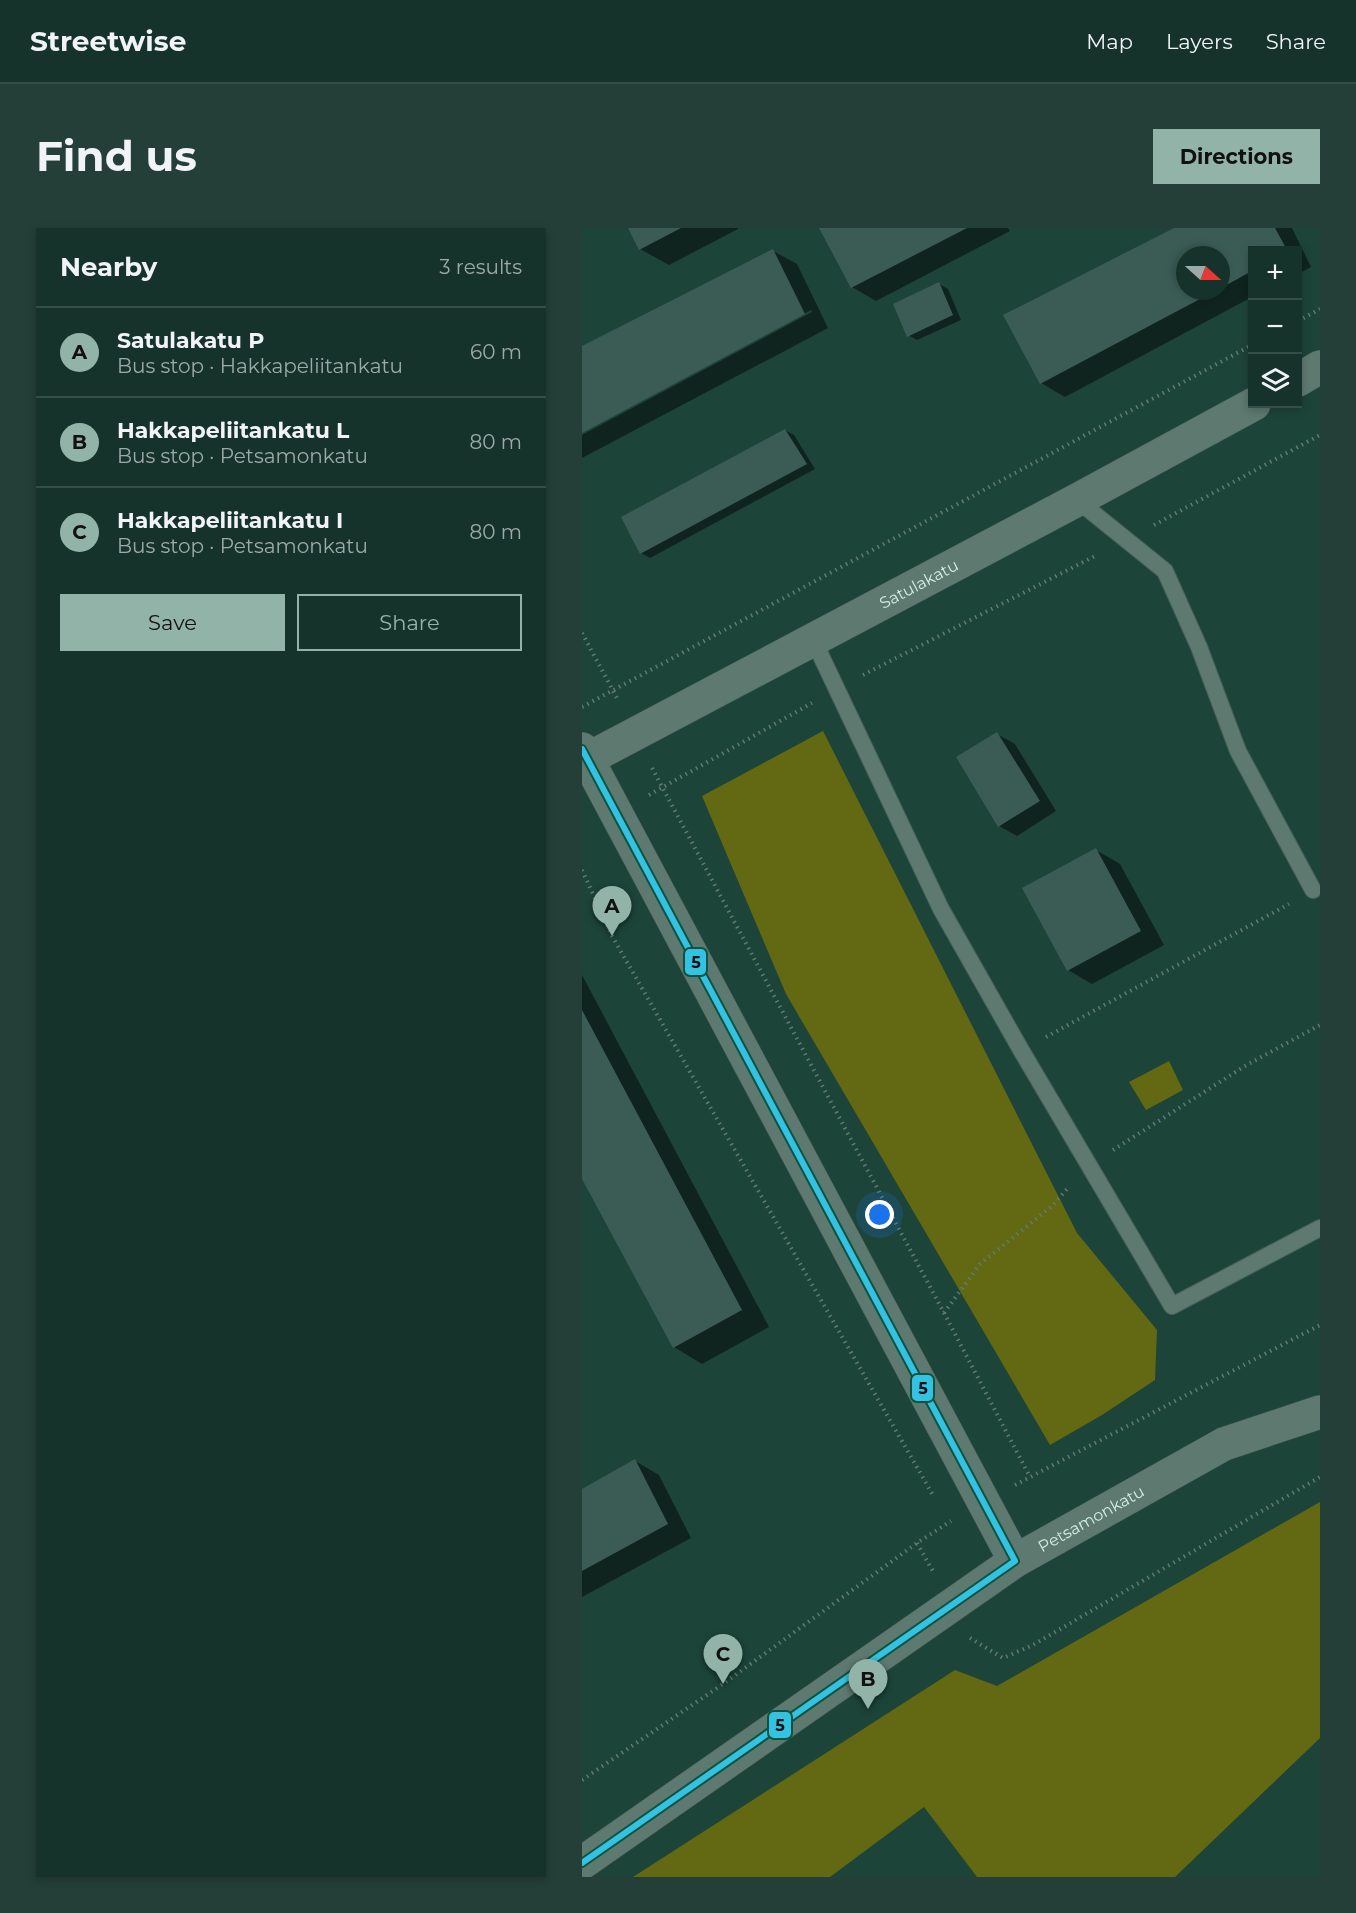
<!DOCTYPE html>
<meta charset="utf-8">
<style>
:root{--surface:#16332b;--page:#233f37;--text:#f1f3f6;--muted:#9eaaa9;--line:#354e47;--accent:#92b4a8}
body{margin:0;font-family:Montserrat,sans-serif;background:var(--page);color:var(--text)}
.controls{position:absolute;right:18px;top:18px;display:grid;overflow:hidden;border-radius:0px;box-shadow:0 3px 9px #0003}
.controls button{width:54px;height:54px;display:grid;place-items:center;padding:0;border:0;border-bottom:2px solid var(--line);background:var(--surface);color:var(--text);font:30px sans-serif}
.compass{position:absolute;left:594px;top:18px;width:54px;height:54px;border-radius:50%;background:var(--surface);box-shadow:0 3px 9px #0003;rotate:111deg}
.you{position:absolute;left:298px;top:987px;width:21px;height:21px;margin:-15px;border:4px solid #fff;border-radius:50%;background:#1a73e8;box-shadow:0 0 0 9px #1a73e833}
.badge{display:grid;place-items:center;width:39px;height:39px;border-radius:50%;background:var(--accent);color:#111;font-size:20px;font-weight:700}
.pin{position:absolute;translate:-50% -50px;filter:drop-shadow(0 2px 3px #0008)}
.pin::after{content:'';position:absolute;top:32px;width:21px;height:18px;background:inherit;clip-path:polygon(0 0,100% 0,50% 100%)}
.list{margin:0;padding:0;list-style:none}
h2{display:flex;justify-content:space-between;align-items:center;height:78px;margin:0;padding:0 24px;font-size:26px}
h2 small{font-size:20px;font-weight:400;color:var(--muted)}
.list li{display:grid;grid-template-columns:39px 1fr auto;gap:18px;align-items:center;box-sizing:border-box;height:90px;padding:0 24px;border-top:2px solid var(--line)}
.list b{display:block;font-size:22px;white-space:nowrap}
.list p{margin:0;font-size:20px;white-space:nowrap;color:var(--muted)}
.list em{font-size:20px;font-style:normal;color:var(--muted)}
.actions{display:flex;gap:12px;padding:18px 24px}
.actions a{flex:1;padding:14px 0;border:2px solid var(--accent);border-radius:0px;text-align:center;font-size:21px;color:var(--accent)}
.actions .main{background:var(--accent);color:#111}
.icon{flex:none;width:33px;height:33px;fill:none;stroke:currentColor;stroke-width:2;stroke-linecap:round;stroke-linejoin:round}
.map{position:relative;flex:none;width:738px;height:1649px;overflow:hidden;border-radius:0px}
header{display:flex;align-items:center;gap:36px;box-sizing:border-box;height:84px;padding:0 30px;background:var(--surface);border-bottom:2px solid var(--line)}
header strong{font-size:28px}
nav{display:flex;gap:33px;margin-inline-start:auto;font-size:21px}
.intro{display:flex;align-items:center;justify-content:space-between;box-sizing:border-box;height:144px;padding:0 36px}
h1{margin:0;font-size:42px}
.button{padding:15px 27px;border-radius:0px;background:var(--accent);color:#111;font-size:21px;font-weight:700}
main{display:flex;gap:36px;padding:0 36px}
aside{flex:1;background:var(--surface);border-radius:0px;box-shadow:0 3px 9px #0003}
.map>svg:first-child{display:block}
.green{fill:#636813}
.shadow{fill:#0007;fill-rule:evenodd}
.building{fill:#3b5c55}
.lines{fill:none;stroke-linecap:round;stroke-linejoin:round}
.service-casing{stroke:#446057;stroke-width:18}
.minor-casing{stroke:#446057;stroke-width:34}
.tertiary-casing{stroke:#446057;stroke-width:34}
.path{stroke:#627a72;stroke-width:4;stroke-dasharray:1.5 4.5;stroke-linecap:butt}
.service{stroke:#5e7970;stroke-width:16}
.minor{stroke:#5e7970;stroke-width:33}
.tertiary{stroke:#5e7970;stroke-width:33}
.bus-1-casing{stroke:#0e5340;stroke-width:10}
.bus-1{stroke:#33c2e2;stroke-width:6}
.labels{text-anchor:middle;dominant-baseline:central;stroke-width:4.5;stroke-linejoin:round;paint-order:stroke}
.street-label{font-size:16px;fill:#d1f0e4;stroke:#0e5340}
.line-badge{stroke:#0e5340;stroke-width:2}
.pale-badge-label{font-size:16px;text-anchor:middle;font-weight:bold;fill:#111}
</style>
<header>
<strong>Streetwise</strong>
<nav><a>Map</a><a>Layers</a><a>Share</a></nav>
</header>
<div class="intro"><h1>Find us</h1><a class="button">Directions</a></div>
<main>
<aside>
<h2>Nearby<small>3 results</small></h2>
<ul class="list">
<li><span class="badge">A</span><div><b>Satulakatu P</b><p>Bus stop · Hakkapeliitankatu</p></div><em>60 m</em></li>
<li><span class="badge">B</span><div><b>Hakkapeliitankatu L</b><p>Bus stop · Petsamonkatu</p></div><em>80 m</em></li>
<li><span class="badge">C</span><div><b>Hakkapeliitankatu I</b><p>Bus stop · Petsamonkatu</p></div><em>80 m</em></li>
</ul>
<div class="actions"><a class="main">Save</a><a>Share</a></div>
</aside>
<div class="map">
<svg width="738" height="1649" viewBox="0 0 738 1649">
<rect width="100%" height="100%" fill="#1d4439"/>
<g class="green">
<path d="M241,503L495,1005L575,1102L573,1152L520,1187L468,1217L204,766L120,568Z"/>
<path d="M587,833L601,862L564,882L547,854Z"/>
<path d="M738,1274V1510L593,1649H395L342,1579L248,1649H51L373,1442L415,1458Z"/>
</g>
<g class="shadow">
<path d="M48,0H156V1L87,37L58,21Z"/>
<path d="M239,0H426L428,3L294,73L270,59Z"/>
<path d="M596,0H710L729,39L716,46V22H670V69L483,169L459,155ZM603,27H639V63H603Z"/>
<path d="M191,23L215,36L246,100L0,230V207L230,84L229,82L0,203V119Z"/>
<path d="M357,56L366,61L379,92L335,112L326,107Z"/>
<path d="M203,202L212,207L233,241L68,330L59,325Z"/>
<path d="M415,506L433,516L474,583L435,608L417,598Z"/>
<path d="M514,622L538,636L582,717L510,756L486,742Z"/>
<path d="M0,747L187,1099L120,1136L92,1119L0,947Z"/>
<path d="M53,1233L77,1247L109,1310L0,1369V1263Z"/>
</g>
<g class="building">
<path d="M46,0H99L57,22Z"/>
<path d="M237,0H385L269,60Z"/>
<path d="M592,0H693L705,22H670V43L639,60V27H603V63H633L458,156L421,87Z"/>
<path d="M191,21L223,86L0,205V118Z"/>
<path d="M357,54L371,87L325,109L311,76Z"/>
<path d="M203,201L225,236L58,326L39,289Z"/>
<path d="M415,504L458,573L416,599L374,529Z"/>
<path d="M514,620L559,703L485,743L440,660Z"/>
<path d="M0,782L160,1082L91,1120L0,951Z"/>
<path d="M53,1231L86,1296L0,1343V1261Z"/>
</g>
<g class="lines">
<g class="service-casing">
<g id="service">
<path d="M495,272L583,343L617,419L656,523L731,662"/>
<path d="M231,411L359,681L439,822L590,1078L738,1000"/>
</g>
</g>
<g class="minor-casing">
<g id="minor">
<path d="M716,152L738,139"/>
<path id="s1" d="M0,534L495,272L672,176"/>
</g>
</g>
<g class="tertiary-casing">
<g id="tertiary">
<path d="M0,521L433,1333"/>
<path id="s2" d="M0,1635L433,1333L642,1216L738,1184"/>
</g>
</g>
<g class="path">
<path d="M716,93L738,81"/>
<path d="M572,297L738,207"/>
<path d="M0,405L36,472"/>
<path d="M281,447L515,327"/>
<path d="M0,479L670,117"/>
<path d="M70,540L362,1085L448,1249"/>
<path d="M67,567L230,475"/>
<path d="M0,642L30,708L352,1269"/>
<path d="M464,809L707,676"/>
<path d="M531,922L663,838L738,797"/>
<path d="M362,1085L398,1036L470,978L486,960"/>
<path d="M433,1257L738,1097"/>
<path d="M335,1315L352,1345"/>
<path d="M388,1410L421,1430L451,1417L738,1249"/>
<path d="M0,1552L141,1456L335,1315L369,1293"/>
</g>
<use href="#service" class="service"/>
<use href="#minor" class="minor"/>
<use href="#tertiary" class="tertiary"/>
<g class="bus-1-casing">
<path id="bus-1" d="M0,521L433,1333L0,1635"/>
</g>
<use href="#bus-1" class="bus-1"/>
</g>
<g class="labels">
<g class="street-label">
<text stroke="none"><textPath href="#s1" startOffset="381">Satulakatu</textPath></text>
<text stroke="none"><textPath href="#s2" startOffset="615">Petsamonkatu</textPath></text>
</g>
</g>
<g class="line-badge">
<rect x="102" y="720" width="23" height="28" rx="6" fill="#33c2e2"/>
<rect x="329" y="1146" width="23" height="28" rx="6" fill="#33c2e2"/>
<rect x="186" y="1483" width="24" height="28" rx="6" fill="#33c2e2"/>
</g>
<g class="pale-badge-label">
<text x="114" y="740">5</text>
<text x="341" y="1166">5</text>
<text x="198" y="1503">5</text>
</g>
</svg>
<div class="controls">
<button>+</button>
<button>−</button>
<button><svg class="icon" aria-label="layers" viewBox="0 0 24 24"><path d="M12 4l9 5-9 5-9-5zM3 14l9 5 9-5"/></svg></button>
</div>
<svg class="compass" viewBox="-18 -18 36 36"><path d="M0-13l5 13h-10z" fill="#e53935"/><path d="M0 13l5-13h-10z" fill="#9eaaa9"/></svg>
<div class="you"></div>
<div class="pin badge" style="left:30px;top:708px">A</div>
<div class="pin badge" style="left:286px;top:1481px">B</div>
<div class="pin badge" style="left:141px;top:1456px">C</div>
</div>
</main>
